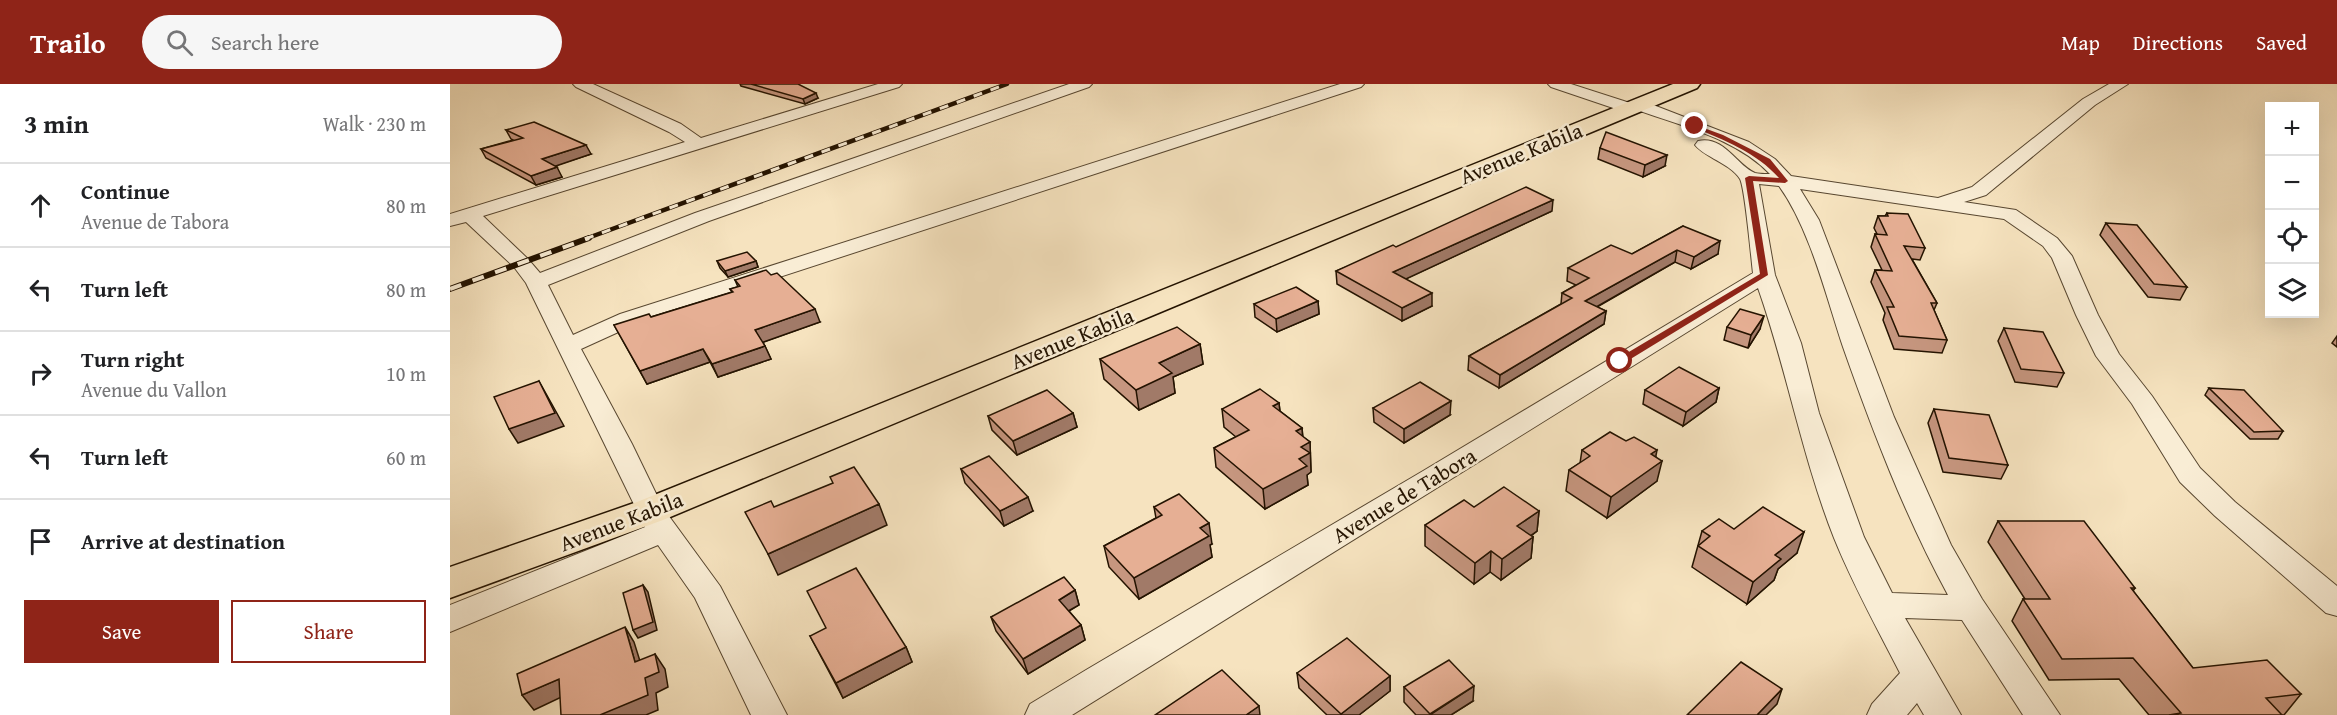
<!DOCTYPE html>
<meta charset="utf-8">
<style>
:root{--surface:#fff;--page:#f6f6f6;--text:#202124;--muted:#757577;--line:#e0e0e0;--accent:#8f2418}
body{margin:0;font-family:"Gentium Book Plus",serif;background:var(--page);color:var(--text)}
.controls{position:absolute;right:18px;top:18px;display:grid;overflow:hidden;border-radius:0px;box-shadow:0 6px 24px #0002}
.controls button{width:54px;height:54px;display:grid;place-items:center;padding:0;border:0;border-bottom:2px solid var(--line);background:var(--surface);color:var(--text);font:30px sans-serif}
.stop{position:absolute;width:18px;height:18px;margin:-14px;border:4px solid #8f2418;border-radius:50%;background:#fff}
.stop.end{background:#8f2418;border-color:#fff;box-shadow:0 2px 6px #0008}
.list{margin:0;padding:0;list-style:none}
h2{display:flex;justify-content:space-between;align-items:center;height:78px;margin:0;padding:0 24px;font-size:26px}
h2 small{font-size:20px;font-weight:400;color:var(--muted)}
.list li{display:grid;grid-template-columns:39px 1fr auto;gap:18px;align-items:center;box-sizing:border-box;height:84px;padding:0 24px;border-top:2px solid var(--line)}
.list b{display:block;font-size:22px;white-space:nowrap}
.list p{margin:0;font-size:20px;white-space:nowrap;color:var(--muted)}
.list em{font-size:20px;font-style:normal;color:var(--muted)}
.actions{display:flex;gap:12px;padding:18px 24px}
.actions a{flex:1;padding:14px 0;border:2px solid var(--accent);border-radius:0px;text-align:center;font-size:21px;color:var(--accent)}
.actions .main{background:var(--accent);color:#fff}
.icon{flex:none;width:33px;height:33px;fill:none;stroke:currentColor;stroke-width:2;stroke-linecap:round;stroke-linejoin:round}
.map{position:relative;flex:none;width:1887px;height:631px;overflow:hidden}
header{display:flex;align-items:center;gap:36px;box-sizing:border-box;height:84px;padding:0 30px;background:var(--accent);color:#fff}
header strong{font-size:28px}
nav{display:flex;gap:33px;margin-inline-start:auto;font-size:21px}
.search{width:420px;height:54px;background:var(--page);display:flex;align-items:center;gap:15px;box-sizing:border-box;padding:0 21px;border-radius:33px;color:var(--muted);font-size:22px}
main{display:flex}
aside{flex:1;background:var(--surface)}
.map>svg:first-child{display:block}
.lines{fill:none;stroke-linecap:round;stroke-linejoin:round}
.street-casing{stroke:#584730;stroke-width:2}
.highway-casing{stroke:#241300;stroke-width:3}
.street{fill:#f9edd5;fill-rule:evenodd}
.highway{fill:#f6e3bf;fill-rule:evenodd}
.rail-far1-casing{stroke:#241300;stroke-width:4.5}
.rail-casing{stroke:#241300;stroke-width:6}
.rail-far1{stroke:#f9edd5;stroke-width:3;stroke-dasharray:9;stroke-linecap:butt}
.rail{stroke:#f9edd5;stroke-width:4;stroke-dasharray:12;stroke-linecap:butt}
.wall{fill:#c6967f;stroke:#241300;stroke-width:1.5}
.shaded-wall{fill:#a17a68;stroke:#241300;stroke-width:1.5}
.building{fill:#e6af94;stroke:#241300;stroke-width:1.5}
.route{fill:#8f2418}
.labels{text-anchor:middle;dominant-baseline:central;stroke-width:5;stroke-linejoin:round;paint-order:stroke}
.street-label{font-size:22px;fill:#241300;stroke:#f9edd5}
</style>
<header>
<strong>Trailo</strong>
<div class="search"><svg class="icon" aria-label="search" viewBox="0 0 24 24"><circle cx="10" cy="10" r="6"/><path d="M15 15l6 6"/></svg>Search here</div>
<nav><a>Map</a><a>Directions</a><a>Saved</a></nav>
</header>
<main>
<aside>
<h2>3 min<small>Walk · 230 m</small></h2>
<ul class="list">
<li><svg class="icon" aria-label="ahead" viewBox="0 0 24 24"><path d="M12 20V5M6 11l6-6 6 6"/></svg><div><b>Continue</b><p>Avenue de Tabora</p></div><em>80 m</em></li>
<li><svg class="icon" aria-label="left" viewBox="0 0 24 24"><path d="M17 20v-9H6M10 6l-5 5 5 5"/></svg><div><b>Turn left</b></div><em>80 m</em></li>
<li><svg class="icon" aria-label="right" viewBox="0 0 24 24"><path d="M7 20v-9h11M14 6l5 5-5 5"/></svg><div><b>Turn right</b><p>Avenue du Vallon</p></div><em>10 m</em></li>
<li><svg class="icon" aria-label="left" viewBox="0 0 24 24"><path d="M17 20v-9H6M10 6l-5 5 5 5"/></svg><div><b>Turn left</b></div><em>60 m</em></li>
<li><svg class="icon" aria-label="arrive" viewBox="0 0 24 24"><path d="M6 21V4h12l-3 4 3 4H6"/></svg><div><b>Arrive at destination</b></div></li>
</ul>
<div class="actions"><a class="main">Save</a><a>Share</a></div>
</aside>
<div class="map">
<svg width="1887" height="631" viewBox="0 0 1887 631">
<rect width="100%" height="100%" fill="#f6e3bf"/>
<filter id="stains"><feTurbulence type="fractalNoise" baseFrequency=".00333" numOctaves="4"/><feColorMatrix values="0 0 0 0 .2 0 0 0 0 .09 0 0 0 0 .02 0 0 0 .5 -.17"/></filter>
<radialGradient id="worn" r=".72"><stop offset=".6" stop-color="#630" stop-opacity="0"/><stop offset="1" stop-color="#630" stop-opacity=".3"/></radialGradient>
<g class="lines">
<g class="street-casing">
<g id="street">
<path d="M123,0H143L231,40L251,54L428,0H452L449,3L33,132L78,175L90,189L245,129L619,0H642L639,3L259,137L98,201L123,251L170,230L890,0H914L911,3L186,240L131,265L182,360L213,424L270,502L337,631H301L245,514L208,461L0,548V521L195,443L76,199L64,183L16,138L0,142V130L235,58L219,48L126,3Z"/>
<path d="M1098,0H1121L1180,19L1187,15L1193,17L1299,58L1325,75L1341,92L1488,114L1522,103L1633,15L1659,0H1678L1645,21L1536,111L1514,118L1566,126L1607,154L1622,172L1648,231L1669,270L1702,312L1750,384L1785,418L1887,502V532L1876,529L1765,432L1730,398L1682,320L1646,272L1626,231L1602,174L1593,162L1554,135L1350,105L1369,136L1444,333L1501,461L1532,515L1610,631H1573L1512,536L1455,534L1511,631H1474L1467,619L1457,631H1417L1422,620L1450,589C1427,544 1403,501 1384,454C1352,373 1337,286 1308,204L622,631H575L580,620L636,586L973,387L1303,189C1301,173 1295,104 1290,95C1280,79 1254,73 1245,61L1248,57C1274,51 1287,82 1305,89C1309,90 1315,90 1320,90C1286,54 1230,42 1185,25L1178,29L1172,27L1101,3ZM1309,100L1329,102C1360,145 1376,212 1393,263C1423,348 1455,432 1498,511L1442,509L1414,453L1369,329L1351,259L1325,191Z"/>
</g>
</g>
<g class="highway-casing">
<path id="highway" d="M1223,0H1250L1247,4L213,436L0,514V483L187,418Z"/>
</g>
<use href="#street" class="street"/>
<use href="#highway" class="highway"/>
<g class="rail-far1-casing">
<path id="rail-far1" d="M135,155L557,0"/>
</g>
<g class="rail-casing">
<path id="rail" d="M0,205L139,154"/>
</g>
<use href="#rail-far1" class="rail-far1"/>
<use href="#rail" class="rail"/>
</g>
<g class="wall">
<path d="M290,0H348L368,14L355,20L291,2Z"/>
<path d="M56,46L141,70L104,82L112,93L86,101L36,74L31,65L63,56L61,55Z"/>
<path d="M1150,64L1215,82L1193,93L1148,75Z"/>
<path d="M1102,127L955,195L982,222L952,237L887,200L886,187L946,163Z"/>
<path d="M1437,129L1475,164L1470,176L1462,175L1487,219L1484,226L1497,256L1492,269L1444,265L1433,236L1435,229L1421,198L1425,186H1432L1421,163L1425,150H1427L1424,144L1428,132H1435Z"/>
<path d="M1656,139L1737,203L1730,216L1698,213L1650,151Z"/>
<path d="M1233,142L1268,170L1241,185L1225,178L1147,223L1156,227L1154,240L1049,304L1018,286L1019,272L1111,220L1112,209L1126,201L1117,197L1118,184L1182,170Z"/>
<path d="M267,177H306L308,183L278,193L270,184Z"/>
<path d="M285,196L370,238L313,258L321,275L268,293L260,278L197,300L164,241L201,233L282,208L280,205L288,203Z"/>
<path d="M868,217L869,230L827,248L805,233L804,220Z"/>
<path d="M1277,243L1310,245L1298,264L1274,256Z"/>
<path d="M1554,244L1614,289L1607,303L1565,298L1548,257Z"/>
<path d="M1887,252V263L1882,259Z"/>
<path d="M750,260L753,280L723,293L725,309L689,326L654,295L650,275Z"/>
<path d="M1269,304L1266,318L1233,342L1193,320L1195,306Z"/>
<path d="M1759,304L1833,347L1828,355H1800L1755,311Z"/>
<path d="M829,319L830,327L852,344L853,353L860,358L861,388L857,391L858,401L815,425L766,383L764,364L786,353L774,343L772,325Z"/>
<path d="M923,324L1000,331L954,359L924,338Z"/>
<path d="M1484,325L1558,381L1551,395L1493,388L1478,339Z"/>
<path d="M623,329L627,343L567,371L542,346L538,332Z"/>
<path d="M1176,357L1206,373L1207,397L1157,434L1116,407L1119,386L1130,379L1132,366Z"/>
<path d="M511,385L583,427L554,442L515,399Z"/>
<path d="M704,423L762,460L760,461L762,473L689,515L659,483L654,462L706,434Z"/>
<path d="M1024,423L1089,427L1087,447L1081,452L1083,453L1081,474L1051,496L1040,488L1024,500L975,462V441Z"/>
<path d="M1548,437L1685,504L1683,507L1743,584L1851,610L1834,631H1699L1669,595L1599,596L1562,537L1573,515H1575L1538,458Z"/>
<path d="M1284,445L1347,469L1328,485L1324,496L1297,520L1242,483L1252,447Z"/>
<path d="M625,506L629,521L619,527L631,541L635,556L578,590L546,547L541,533Z"/>
<path d="M360,552L456,563L462,578L393,614Z"/>
<path d="M847,589L940,592V607L909,631H877L849,604Z"/>
<path d="M954,603L1023,617L1001,631H966L954,618Z"/>
</g>
<g class="shaded-wall">
<path d="M366,9L368,14L355,20L353,15Z"/>
<path d="M136,61L141,70L97,85L92,75Z"/>
<path d="M1217,71L1215,82L1193,93L1195,81Z"/>
<path d="M107,83L112,93L86,101L81,92Z"/>
<path d="M1103,116L1102,127L943,201V188Z"/>
<path d="M1270,157L1268,170L1241,185L1244,173Z"/>
<path d="M1227,166L1225,178L1134,230L1135,217Z"/>
<path d="M306,177L308,183L278,193L275,187Z"/>
<path d="M982,209V222L952,237V224Z"/>
<path d="M868,217L869,230L827,248L826,235Z"/>
<path d="M365,225L370,238L311,259L305,246Z"/>
<path d="M1156,227L1154,240L1049,304L1050,291Z"/>
<path d="M1314,232L1310,245L1298,264L1301,251Z"/>
<path d="M750,260L753,280L723,293L725,309L689,326L686,306L709,279Z"/>
<path d="M315,262L321,275L268,293L262,280Z"/>
<path d="M253,265L260,278L197,300L190,287Z"/>
<path d="M89,297L114,342L68,359L59,345Z"/>
<path d="M1269,304L1266,318L1233,342L1236,328Z"/>
<path d="M1001,317L1000,331L954,359V345Z"/>
<path d="M829,319L831,338L823,322Z"/>
<path d="M623,329L627,343L567,371L563,357Z"/>
<path d="M852,344L853,361L860,358L861,388L857,391L858,401L815,425L813,405L846,347Z"/>
<path d="M1207,366L1204,382L1212,377L1207,397L1157,434L1161,413L1201,370Z"/>
<path d="M578,413L583,427L554,442L550,427Z"/>
<path d="M429,420L437,441L328,491L318,470Z"/>
<path d="M1089,427L1087,447L1065,463L1067,442Z"/>
<path d="M759,439L762,460L760,461L762,473L689,515L684,494L750,444Z"/>
<path d="M1354,448L1347,469L1328,485L1324,496L1297,520L1303,498L1325,471Z"/>
<path d="M1083,453L1081,474L1051,496L1052,475Z"/>
<path d="M1041,467L1040,488L1024,500L1025,479Z"/>
<path d="M193,501L198,508L207,546L188,554L183,546Z"/>
<path d="M625,506L629,521L613,530L609,516Z"/>
<path d="M631,541L635,556L578,590L573,575Z"/>
<path d="M175,543L184,558L195,593L185,578Z"/>
<path d="M456,563L462,578L393,614L386,599Z"/>
<path d="M205,570L215,585L218,603L206,609L208,626L196,631H150Z"/>
<path d="M940,592V607L909,631H891V630Z"/>
<path d="M109,595L120,609L84,626L72,611Z"/>
<path d="M1024,602L1023,617L1001,631H980Z"/>
<path d="M1332,605L1327,620L1316,631H1307Z"/>
<path d="M809,622L810,631H796Z"/>
</g>
<g class="building">
<path d="M301,0H348L366,9L353,15Z"/>
<path d="M84,38L136,61L92,75L107,83L81,92L31,65L73,54L56,46Z"/>
<path d="M1156,48L1217,71L1195,81L1150,64Z"/>
<path d="M1076,103L1103,116L943,188L982,209L952,224L886,187L943,161L946,163Z"/>
<path d="M1437,129L1458,130L1475,164L1454,162L1487,219H1481L1497,256L1449,252L1437,223H1444L1425,186L1442,187L1425,150L1437,151L1428,132H1438Z"/>
<path d="M1656,139L1687,141L1737,203L1704,200Z"/>
<path d="M1233,142L1270,157L1244,173L1227,166L1135,217L1156,227L1050,291L1019,272L1122,214L1112,209L1139,194L1118,184L1161,161L1182,170Z"/>
<path d="M297,168L306,177L275,187L267,177Z"/>
<path d="M316,186L321,191L327,189L365,225L305,246L315,262L262,280L253,265L190,287L164,241L199,230L201,233L283,208L280,205L290,202L285,196Z"/>
<path d="M846,203L868,217L826,235L804,220Z"/>
<path d="M1290,225L1314,232L1301,251L1277,243Z"/>
<path d="M727,243L750,260L709,279L722,289L686,306L650,275Z"/>
<path d="M1554,244L1593,248L1614,289L1571,285Z"/>
<path d="M1229,283L1269,304L1236,328L1195,306Z"/>
<path d="M89,297L105,329L59,345L44,313Z"/>
<path d="M970,298L1001,317L954,345L923,324Z"/>
<path d="M1759,304L1794,306L1833,347L1804,348Z"/>
<path d="M810,305L829,319L823,322L852,344L846,347L860,358L851,363L860,369L849,375L857,382L813,405L764,364L799,346L772,325Z"/>
<path d="M597,306L623,329L563,357L538,332Z"/>
<path d="M1484,325L1539,331L1558,381L1499,374Z"/>
<path d="M1160,348L1176,357L1184,353L1207,366L1201,370L1212,377L1161,413L1119,386L1140,372L1132,366Z"/>
<path d="M539,372L578,413L550,427L511,385Z"/>
<path d="M404,383L429,420L318,470L295,428L321,417L324,423L383,399L380,393Z"/>
<path d="M1054,403L1089,427L1067,442L1083,453L1052,475L1041,467L1025,479L975,441L1014,416L1024,423Z"/>
<path d="M729,410L759,439L750,444L759,452L684,494L654,462L712,431L704,423Z"/>
<path d="M1313,423L1354,448L1325,471L1331,475L1303,498L1248,462L1260,452L1252,447L1269,435L1284,445Z"/>
<path d="M1548,437H1634L1685,504H1681L1743,584L1817,576L1851,610L1816,614L1832,631H1719L1731,629L1683,574L1612,575L1573,515H1600Z"/>
<path d="M406,484L456,563L386,599L360,552L376,544L357,507Z"/>
<path d="M614,493L625,506L609,516L631,541L573,575L541,533Z"/>
<path d="M193,501L203,538L183,546L173,509Z"/>
<path d="M175,543L185,578L205,570L209,588L195,594L198,611L150,631H111L109,595L72,611L67,590Z"/>
<path d="M897,554L940,592L891,630L847,589Z"/>
<path d="M999,576L1024,602L980,630L954,603Z"/>
<path d="M1291,578L1332,605L1307,631H1237Z"/>
<path d="M772,586L809,622L796,631H705Z"/>
</g>
<path class="route" d="M1243,40L1273,51L1320,75L1338,97L1335,99L1303,97L1318,191L1174,279H1167V275L1310,190L1295,94L1299,92L1329,94C1307,69 1274,56 1243,43Z"/>
<g class="labels">
<g class="street-label">
<text transform="translate(1071 69) rotate(-22)">Avenue Kabila</text>
<text transform="translate(622 254) rotate(-22)">Avenue Kabila</text>
<text transform="translate(954 411) rotate(-31)">Avenue de Tabora</text>
<text transform="translate(171 437) rotate(-21)">Avenue Kabila</text>
</g>
</g>
<rect width="100%" height="100%" filter="url(#stains)"/>
<rect width="100%" height="100%" fill="url(#worn)"/>
</svg>
<div class="controls">
<button>+</button>
<button>−</button>
<button><svg class="icon" aria-label="locate" viewBox="0 0 24 24"><circle cx="12" cy="12" r="6"/><path d="M12 2v4M12 18v4M2 12h4M18 12h4"/></svg></button>
<button><svg class="icon" aria-label="layers" viewBox="0 0 24 24"><path d="M12 4l9 5-9 5-9-5zM3 14l9 5 9-5"/></svg></button>
</div>
<div class="stop" style="left:1170px;top:277px"></div>
<div class="stop end" style="left:1245px;top:42px"></div>
</div>
</main>
